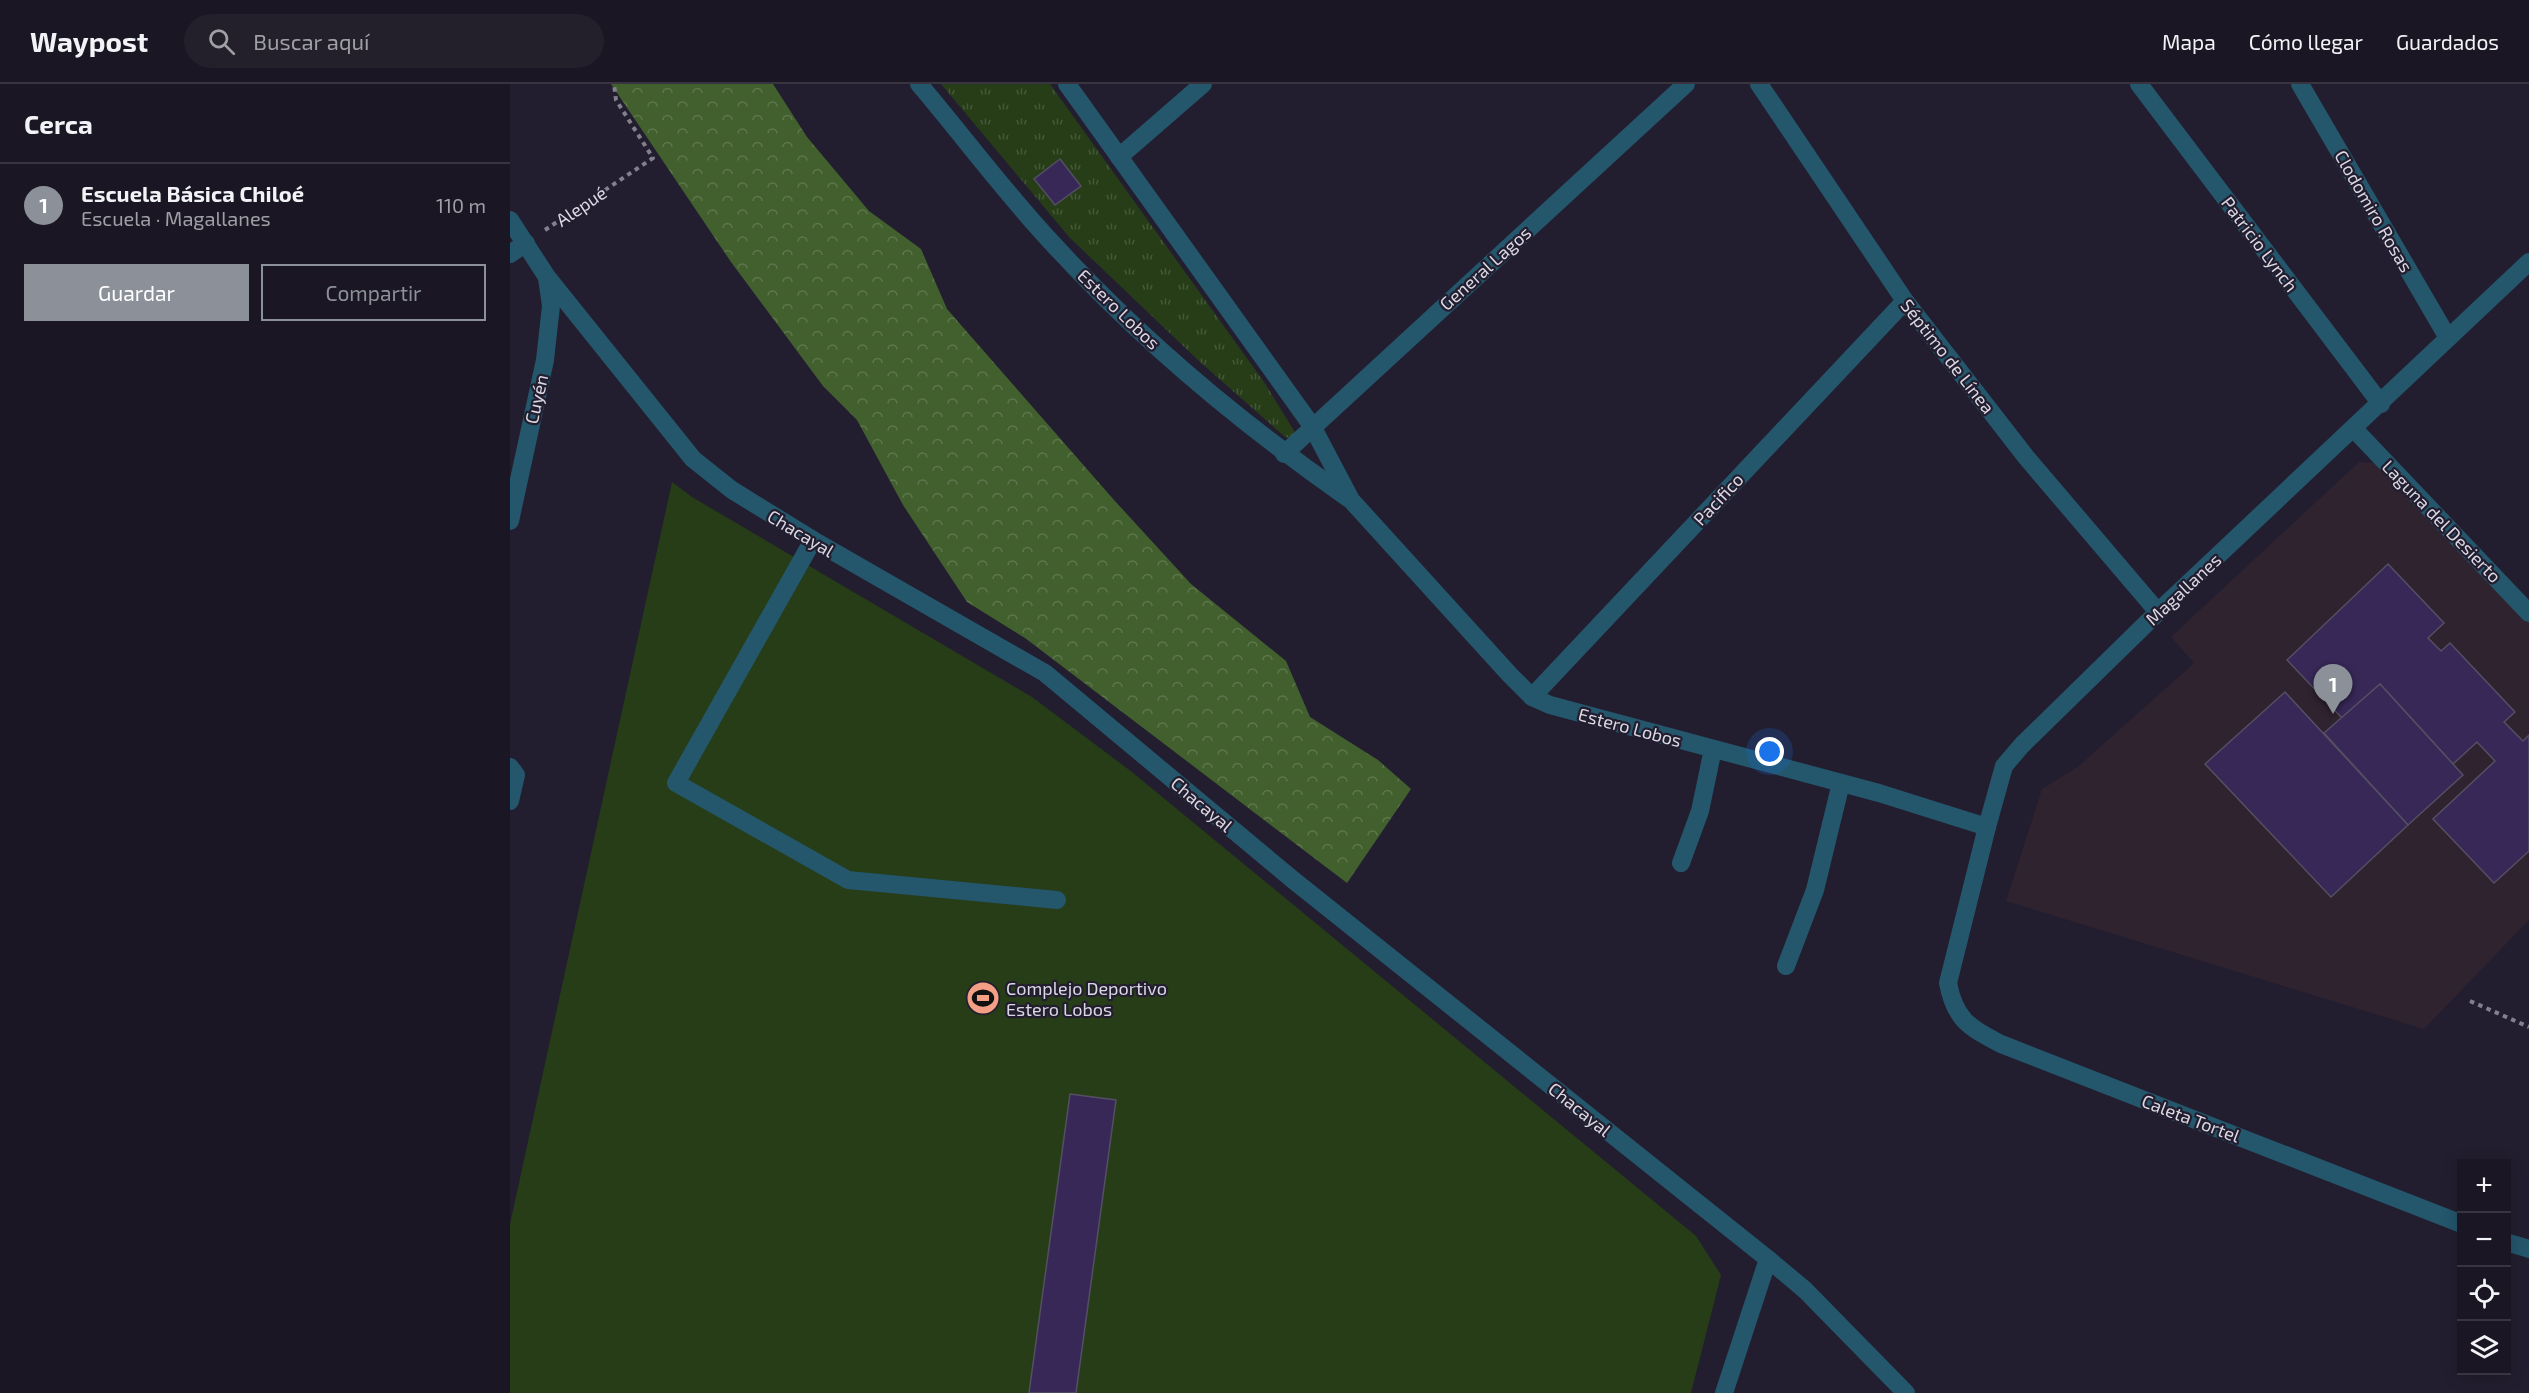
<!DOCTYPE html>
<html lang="es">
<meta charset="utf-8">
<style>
:root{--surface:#1a1623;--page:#231f2b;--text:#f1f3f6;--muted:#9f9fa6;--line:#383541;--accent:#8c9099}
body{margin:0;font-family:"Exo 2",sans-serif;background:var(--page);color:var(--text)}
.controls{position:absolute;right:18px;bottom:18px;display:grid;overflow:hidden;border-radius:0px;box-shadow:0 3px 15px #0003}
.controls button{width:54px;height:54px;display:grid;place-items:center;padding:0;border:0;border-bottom:2px solid var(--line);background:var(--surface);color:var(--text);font:30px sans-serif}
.you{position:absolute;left:1260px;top:668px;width:21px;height:21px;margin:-15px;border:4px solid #fff;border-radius:50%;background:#1a73e8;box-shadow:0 0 0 9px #1a73e833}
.badge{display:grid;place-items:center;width:39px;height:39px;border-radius:50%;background:var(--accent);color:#fff;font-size:20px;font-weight:700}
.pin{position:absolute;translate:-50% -50px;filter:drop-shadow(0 2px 3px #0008)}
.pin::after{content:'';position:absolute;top:32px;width:21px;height:18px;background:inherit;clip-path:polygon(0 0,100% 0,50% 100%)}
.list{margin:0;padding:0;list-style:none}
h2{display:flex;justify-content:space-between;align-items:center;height:78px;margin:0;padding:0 24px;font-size:26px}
h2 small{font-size:20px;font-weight:400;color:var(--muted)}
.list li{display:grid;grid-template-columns:39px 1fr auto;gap:18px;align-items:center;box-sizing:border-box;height:84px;padding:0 24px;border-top:2px solid var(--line)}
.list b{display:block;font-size:22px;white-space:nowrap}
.list p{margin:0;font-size:20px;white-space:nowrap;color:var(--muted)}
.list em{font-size:20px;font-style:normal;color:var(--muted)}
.actions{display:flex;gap:12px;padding:18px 24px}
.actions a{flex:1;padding:14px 0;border:2px solid var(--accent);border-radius:0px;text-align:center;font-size:21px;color:var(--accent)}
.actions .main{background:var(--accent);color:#fff}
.icon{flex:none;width:33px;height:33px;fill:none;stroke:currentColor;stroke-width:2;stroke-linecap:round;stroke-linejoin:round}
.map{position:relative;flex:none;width:2019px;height:1309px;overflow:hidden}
header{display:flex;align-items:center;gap:36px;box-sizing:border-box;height:84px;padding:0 30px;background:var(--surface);border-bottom:2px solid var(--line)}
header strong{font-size:28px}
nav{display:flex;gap:33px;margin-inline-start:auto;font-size:21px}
.search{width:420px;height:54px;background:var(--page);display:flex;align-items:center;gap:15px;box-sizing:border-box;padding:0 21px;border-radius:33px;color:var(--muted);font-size:22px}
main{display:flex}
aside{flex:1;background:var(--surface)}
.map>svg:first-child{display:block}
.education{fill:#302330}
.grass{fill:url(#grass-tufts)}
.forest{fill:url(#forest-crowns)}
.pitch{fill:#263d17}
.building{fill:#372857;stroke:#544f63;stroke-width:1.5}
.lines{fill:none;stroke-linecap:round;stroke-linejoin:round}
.path{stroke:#83808e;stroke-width:4;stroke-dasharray:4.5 4.5;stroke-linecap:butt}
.minor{stroke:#24566c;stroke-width:18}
.labels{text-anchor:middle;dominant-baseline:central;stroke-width:4.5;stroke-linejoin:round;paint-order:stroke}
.street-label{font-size:18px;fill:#dbd8e4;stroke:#221e2f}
.poi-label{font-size:18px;fill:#dbd8e4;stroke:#221e2f;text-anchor:start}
</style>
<header>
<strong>Waypost</strong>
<div class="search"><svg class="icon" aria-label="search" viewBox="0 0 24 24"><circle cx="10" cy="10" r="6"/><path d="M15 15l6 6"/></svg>Buscar aquí</div>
<nav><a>Mapa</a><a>Cómo llegar</a><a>Guardados</a></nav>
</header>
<main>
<aside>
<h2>Cerca<small></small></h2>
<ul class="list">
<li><span class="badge">1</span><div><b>Escuela Básica Chiloé</b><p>Escuela · Magallanes</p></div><em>110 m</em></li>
</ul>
<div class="actions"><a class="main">Guardar</a><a>Compartir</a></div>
</aside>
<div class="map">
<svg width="2019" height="1309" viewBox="0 0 2019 1309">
<defs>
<pattern id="grass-tufts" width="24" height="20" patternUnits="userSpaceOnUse" patternTransform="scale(1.5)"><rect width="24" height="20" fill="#263d17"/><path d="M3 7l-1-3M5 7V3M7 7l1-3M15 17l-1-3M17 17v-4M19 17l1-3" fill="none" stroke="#455839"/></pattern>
<pattern id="forest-crowns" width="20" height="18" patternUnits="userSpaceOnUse" patternTransform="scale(1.5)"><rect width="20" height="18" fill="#42602e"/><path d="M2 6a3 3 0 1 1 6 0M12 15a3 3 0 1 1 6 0" fill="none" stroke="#5d764c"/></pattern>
</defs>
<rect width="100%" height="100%" fill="#221e2f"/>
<path class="education" d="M1849,378L1868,379L2019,535V836L1914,945L1496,817L1532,705L1569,682L1684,579L1661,553Z"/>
<path class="grass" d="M431,0H540L754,298L786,350L780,354L775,353L689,277L560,154Z"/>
<path class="forest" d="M101,0H263L297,53L359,127L411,165L437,225L604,416L681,500L776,577L800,633L868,676L901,705L837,799L515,554L457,518L393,421L347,336L313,302L221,178Z"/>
<path class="pitch" d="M162,398L182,413L522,613L622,688L1186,1152L1211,1191L1181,1309H0V1140Z"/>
<g class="building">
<path d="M550,75L571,102L545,121L524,95Z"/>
<path d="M1878,480L1934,539L1918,554L1931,567L1940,559L2005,628L1994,638L2013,657L2019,651V767L1984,799L1923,735L1985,677L1967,658L1943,680L1870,600L1832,634L1777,576Z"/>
<path d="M1870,600L1953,691L1898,741L1814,649Z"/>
<path d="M1775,608L1898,741L1821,813L1695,680Z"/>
<path d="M560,1010L606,1016L566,1309H519Z"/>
</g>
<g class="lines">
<g class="path">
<path d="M35,146L143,74L106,16L104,0"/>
<path d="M1960,917L2019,943"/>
</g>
<g class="minor">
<path d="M409,0C454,53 496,110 544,161C631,256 732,340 838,414"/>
<path d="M557,0L802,342L841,416L1000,591L1022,613L1040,621L1369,709L1477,743"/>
<path d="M1249,0L1395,217L1516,373L1648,528"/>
<path d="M1629,0L1871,320"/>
<path d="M1790,0L1938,254"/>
<path d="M609,73L693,0"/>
<path d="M0,136L37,193L183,375L222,406L303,456L535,589L782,795L1258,1175L1295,1206L1396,1309"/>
<path d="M0,170L16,159"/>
<path d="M1844,345L2019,529"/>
<path d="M774,370L1176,0"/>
<path d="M0,437L35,276L41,222L37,194"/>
<path d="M303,456L166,699L338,796L547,816"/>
<path d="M1022,613L1395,217"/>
<path d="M0,683L6,691L0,717"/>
<path d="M1171,779L1190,727L1203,665"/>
<path d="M1276,882L1305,806L1331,699"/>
<path d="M1952,1140L1491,960C1459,943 1445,936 1438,899L1477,743L1494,682L1512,661L1648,528L2019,178"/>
<path d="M1996,1158L2019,1165"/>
<path d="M1214,1309L1258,1175"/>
</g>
</g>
<defs>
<g id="stadium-disc" transform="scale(1.725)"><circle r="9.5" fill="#f39f85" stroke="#221e2f"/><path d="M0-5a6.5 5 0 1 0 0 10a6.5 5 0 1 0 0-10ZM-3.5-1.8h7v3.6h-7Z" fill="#111"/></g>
</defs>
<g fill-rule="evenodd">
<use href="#stadium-disc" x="473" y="914"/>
</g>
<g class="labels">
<g class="street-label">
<text transform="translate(71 122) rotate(-34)">Alepué</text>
<text transform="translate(1864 127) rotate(60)">Clodomiro Rosas</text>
<text transform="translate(1750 160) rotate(53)">Patricio Lynch</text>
<text transform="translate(975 184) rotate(-42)">General Lagos</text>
<text transform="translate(609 225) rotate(44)">Estero Lobos</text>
<text transform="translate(1438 272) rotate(52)">Séptimo de Línea</text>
<text transform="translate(26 315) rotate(-77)">Cuyén</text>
<text transform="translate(1208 415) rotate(-47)">Pacifico</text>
<text transform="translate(1932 437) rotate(46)">Laguna del Desierto</text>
<text transform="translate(291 449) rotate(31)">Chacayal</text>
<text transform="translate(1673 505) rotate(-43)">Magallanes</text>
<text transform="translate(1120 643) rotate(15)">Estero Lobos</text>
<text transform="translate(692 720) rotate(40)">Chacayal</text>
<text transform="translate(1070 1025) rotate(39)">Chacayal</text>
<text transform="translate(1681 1034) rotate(21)">Caleta Tortel</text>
</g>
<g class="poi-label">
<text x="496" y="904">Complejo Deportivo<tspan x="496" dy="21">Estero Lobos</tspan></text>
</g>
</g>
</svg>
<div class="controls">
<button>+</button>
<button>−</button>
<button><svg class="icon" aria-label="locate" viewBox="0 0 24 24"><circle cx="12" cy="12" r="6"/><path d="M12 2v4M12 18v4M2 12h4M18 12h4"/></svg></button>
<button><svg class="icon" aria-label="layers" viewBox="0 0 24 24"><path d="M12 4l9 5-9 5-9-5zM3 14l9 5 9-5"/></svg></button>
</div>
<div class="you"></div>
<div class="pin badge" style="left:1823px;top:630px">1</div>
</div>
</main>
